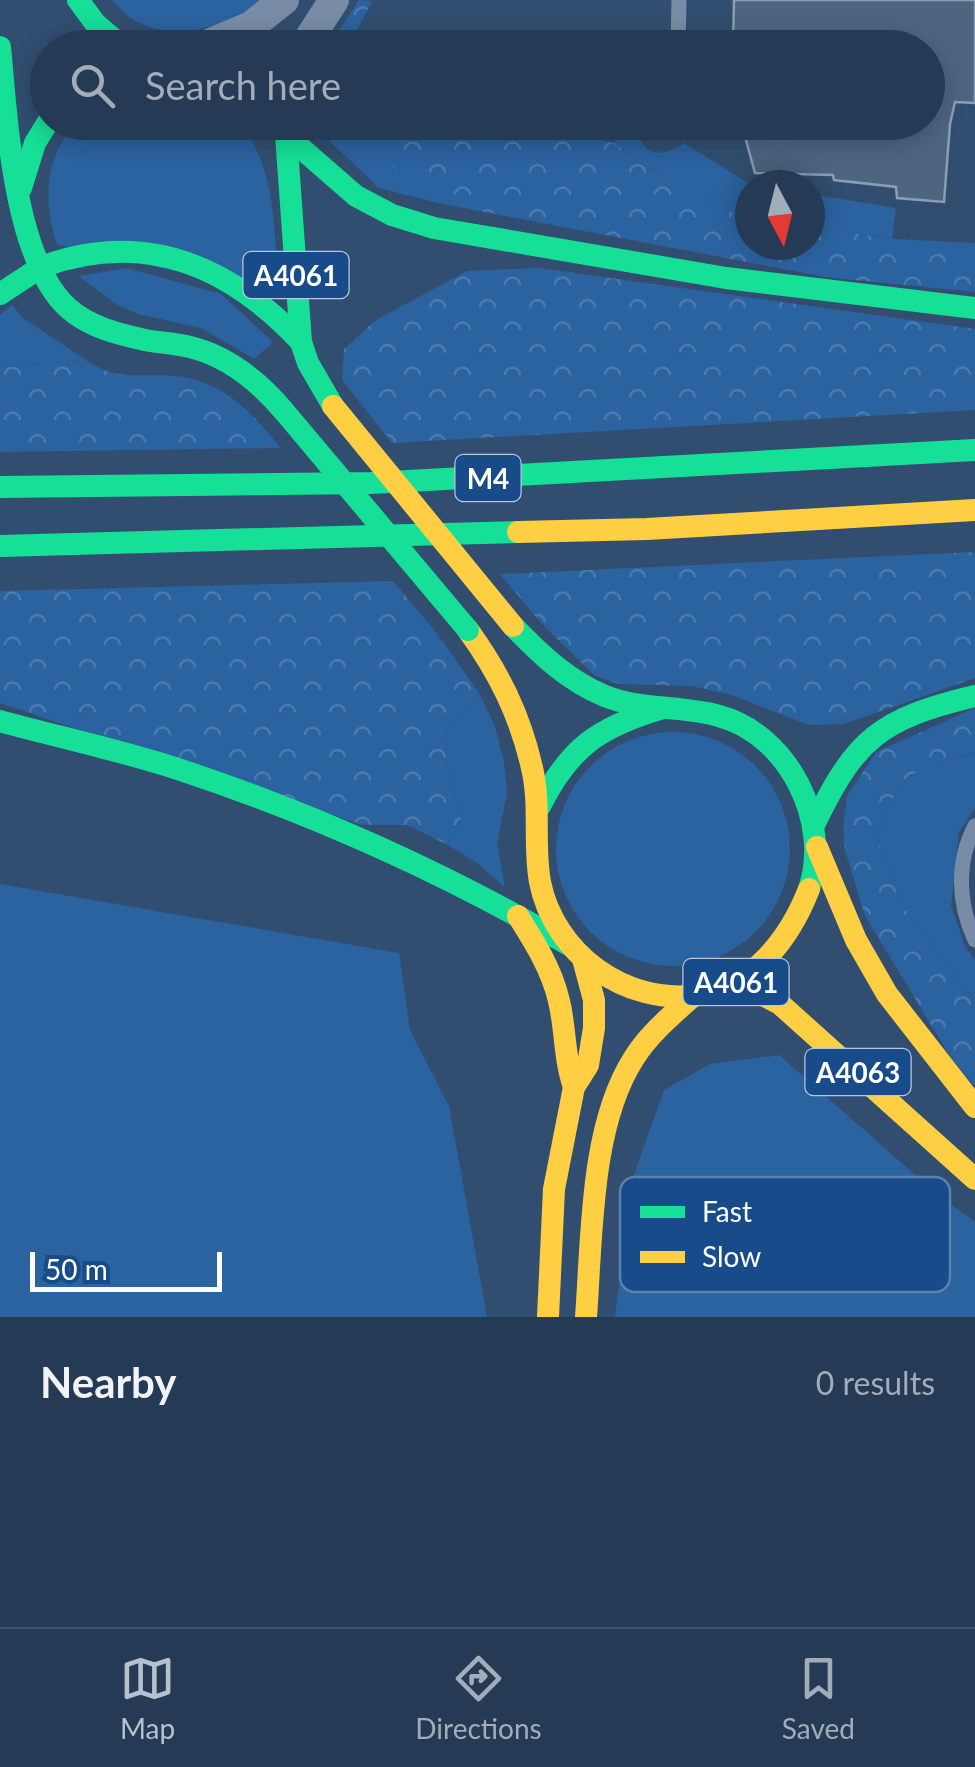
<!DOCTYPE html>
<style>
:root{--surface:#253a54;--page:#2d415a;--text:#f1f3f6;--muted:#a3adb8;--line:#42546b;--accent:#b7c1cd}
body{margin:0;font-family:Lato,sans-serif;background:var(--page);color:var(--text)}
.compass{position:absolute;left:735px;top:170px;width:90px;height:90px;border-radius:50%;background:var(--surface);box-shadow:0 5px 25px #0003;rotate:173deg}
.scale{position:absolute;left:30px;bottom:25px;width:192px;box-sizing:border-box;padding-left:10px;border:5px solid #fff;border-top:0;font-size:28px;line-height:35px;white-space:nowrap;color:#fff;-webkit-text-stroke:8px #174b8a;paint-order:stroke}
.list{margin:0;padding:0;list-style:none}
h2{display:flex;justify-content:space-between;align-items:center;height:130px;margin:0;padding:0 40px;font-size:42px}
h2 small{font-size:32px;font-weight:400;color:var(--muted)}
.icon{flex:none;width:55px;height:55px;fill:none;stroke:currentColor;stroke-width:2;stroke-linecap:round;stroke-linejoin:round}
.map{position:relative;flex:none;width:975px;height:1317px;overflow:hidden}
.search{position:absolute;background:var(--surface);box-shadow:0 5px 25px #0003;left:30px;right:30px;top:30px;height:110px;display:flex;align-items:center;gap:25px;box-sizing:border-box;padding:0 35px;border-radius:55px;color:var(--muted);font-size:38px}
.sheet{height:310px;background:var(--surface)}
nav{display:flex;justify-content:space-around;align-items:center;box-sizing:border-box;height:140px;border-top:2px solid var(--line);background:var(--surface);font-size:28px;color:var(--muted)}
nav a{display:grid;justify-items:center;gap:5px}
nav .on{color:var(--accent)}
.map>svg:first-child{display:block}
.green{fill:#2b62a0}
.forest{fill:url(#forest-crowns)}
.building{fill:#4e6580;stroke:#8c9eb3;stroke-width:2.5}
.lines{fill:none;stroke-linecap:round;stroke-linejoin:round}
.lane{stroke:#788da5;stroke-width:15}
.street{stroke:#788da5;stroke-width:30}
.fast{stroke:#16e098;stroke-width:22}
.slow{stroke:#ffcf43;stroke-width:22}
.fast-bridge{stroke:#16e098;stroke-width:22}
.slow-bridge{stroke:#ffcf43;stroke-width:22}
.labels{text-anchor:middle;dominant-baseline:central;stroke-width:8;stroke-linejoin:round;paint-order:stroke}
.shield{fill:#174b8a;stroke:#b9c9dc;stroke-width:2.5}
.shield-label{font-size:28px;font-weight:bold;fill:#fff}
.key{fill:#174b8a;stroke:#5d81ad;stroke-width:2.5}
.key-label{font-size:28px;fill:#fff}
</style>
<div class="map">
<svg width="975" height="1317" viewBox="0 0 975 1317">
<defs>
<pattern id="forest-crowns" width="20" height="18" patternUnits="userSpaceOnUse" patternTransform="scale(2.5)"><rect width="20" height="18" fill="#2b62a0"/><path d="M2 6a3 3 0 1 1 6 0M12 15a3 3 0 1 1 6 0" fill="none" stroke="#4b7aae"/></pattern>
</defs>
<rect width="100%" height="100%" fill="#314e70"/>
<g class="green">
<path d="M112,0H264C229,24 178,45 136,21C127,17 119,7 112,0Z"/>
<path d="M76,123H239C278,167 274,238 279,294L57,245C43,202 44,158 76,123Z"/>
<path d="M320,123H357L358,128L438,203L379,188L323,135Z"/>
<path d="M618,127L635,132C647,157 663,157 684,143L751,185L750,219L711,205L697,184L644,166L614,143Z"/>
<path d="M810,194L896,208L892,239L810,227Z"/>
<path d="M127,268L221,294L273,342L254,359L201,328L138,314L118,305L78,276Z"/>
<path d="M12,305L23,318L86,360L0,368V315Z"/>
<path d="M479,693L495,726L504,762L507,793L497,844L505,888L477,863L448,845L461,820L446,757L448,731Z"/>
<circle cx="673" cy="849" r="117"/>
<path d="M975,752V808L959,832L951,906L966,948L975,960V1001L906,910L876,837L900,783L926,766Z"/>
<path d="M0,884L399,953L410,1030L449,1106L487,1317H0Z"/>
<path d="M779,1055L938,1195L975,1222V1317H615L632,1180L664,1090L710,1064Z"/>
</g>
<g class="forest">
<path d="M359,0L372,1L351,42L360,47H328Z"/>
<path d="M357,123H530L614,143L644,166L698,184L711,205L750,219V245H810V227L892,239L975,243V292L825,277L438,203L395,169L358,128Z"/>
<path d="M539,268L975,329V410L392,443L342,380L344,349L376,320L467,271Z"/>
<path d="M86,360C120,384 146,371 183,377C228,385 253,415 281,448L0,452V368Z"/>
<path d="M975,552V678L844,724L808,725L732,695L692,686L618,684L594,675L541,623L500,574Z"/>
<path d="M393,581L436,632L479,693L448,731L446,757L461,820L448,845L407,825H362L0,703V591Z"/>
<path d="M975,708V752L926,766L900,783L876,837L906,910L975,1001V1087L950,1056L865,916L845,850L843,826L847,796L876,752Z"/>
</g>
<path class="building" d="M734,0H975V103L955,102L950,124L944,202L897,198L896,187L834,180L833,175L755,173L741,122H928V48H733Z"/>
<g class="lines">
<g class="lane">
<path d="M678,48L679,0"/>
<path d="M975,826C956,862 958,904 975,940"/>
</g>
<g class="street">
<path d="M199,48L251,26L284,0"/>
<path d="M303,48L334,0"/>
</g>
<g class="fast">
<path d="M78,0L95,23L124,48"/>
<path d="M0,47C7,118 13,258 68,308C89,327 118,334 145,340C160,343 175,343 190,347C228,356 258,381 283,410"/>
<path d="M281,122L286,135L301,342L308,363L333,406"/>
<path d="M286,135L356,196L392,215L434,228L726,278L975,308"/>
<path d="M21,188L35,143L48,122"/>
<path d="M41,267C144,229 229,265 301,342"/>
<path d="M0,294L41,267"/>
<path d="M0,487L371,483L975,450"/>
<path d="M0,546L518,532"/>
<path d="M513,626C540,654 568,681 605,696C642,711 681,705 719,716C788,734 832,822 809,889"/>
<path d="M0,721C59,737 119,750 178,769C314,814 445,873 569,945"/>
<path d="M540,806C569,748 599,727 660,709"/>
<path d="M813,827C855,739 879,719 975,696"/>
</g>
<g class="slow">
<path d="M518,532L647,529L975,510"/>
<path d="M468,630C499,673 520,715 532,768C541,806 533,843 540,882C554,953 625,1006 698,995C753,987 790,938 809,889"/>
<path d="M817,847L856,940L887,994L975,1107"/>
<path d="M518,916C535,943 552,970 559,1001C566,1030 564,1059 574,1087"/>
<path d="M729,987L757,992L780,1004L975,1179"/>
<path d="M548,1317L554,1189L574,1087L588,1065L594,1028V1000L583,959"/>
<path d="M586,1317C592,1238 590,1126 634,1058C649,1034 672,1015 693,996"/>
</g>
<path class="fast-bridge" d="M283,410L468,630"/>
<path class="slow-bridge" d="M333,406L513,626"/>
</g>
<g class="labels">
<g class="shield">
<rect x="243.5" y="252" width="105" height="46" rx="8"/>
<rect x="455.5" y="455" width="65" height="46" rx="8"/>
<rect x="683.5" y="959" width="105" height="46" rx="8"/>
<rect x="805.5" y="1049" width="105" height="46" rx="8"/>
</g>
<g class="shield-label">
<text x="296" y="275">A4061</text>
<text x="488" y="478">M4</text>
<text x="736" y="982">A4061</text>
<text x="858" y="1072">A4063</text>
</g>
</g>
<rect x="620" y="1177" width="330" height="115" rx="15" class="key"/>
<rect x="640" y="1206" width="45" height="12" fill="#16e098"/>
<rect x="640" y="1251" width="45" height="12" fill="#ffcf43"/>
<g class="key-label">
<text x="702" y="1222">Fast</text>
<text x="702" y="1267">Slow</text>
</g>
</svg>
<svg class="compass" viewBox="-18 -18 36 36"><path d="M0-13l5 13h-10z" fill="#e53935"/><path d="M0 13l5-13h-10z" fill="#a3adb8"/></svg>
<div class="scale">50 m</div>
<div class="search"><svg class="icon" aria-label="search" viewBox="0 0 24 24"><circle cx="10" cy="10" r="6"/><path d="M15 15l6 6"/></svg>Search here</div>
</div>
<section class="sheet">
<h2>Nearby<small>0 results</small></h2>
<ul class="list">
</ul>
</section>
<nav>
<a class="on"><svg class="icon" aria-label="map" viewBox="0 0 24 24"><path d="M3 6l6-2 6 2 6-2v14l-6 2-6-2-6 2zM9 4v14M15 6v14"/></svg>Map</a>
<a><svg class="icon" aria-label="directions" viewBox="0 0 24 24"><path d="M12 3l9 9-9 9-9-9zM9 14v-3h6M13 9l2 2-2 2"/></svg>Directions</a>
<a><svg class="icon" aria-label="saved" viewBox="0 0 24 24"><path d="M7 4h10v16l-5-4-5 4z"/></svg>Saved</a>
</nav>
